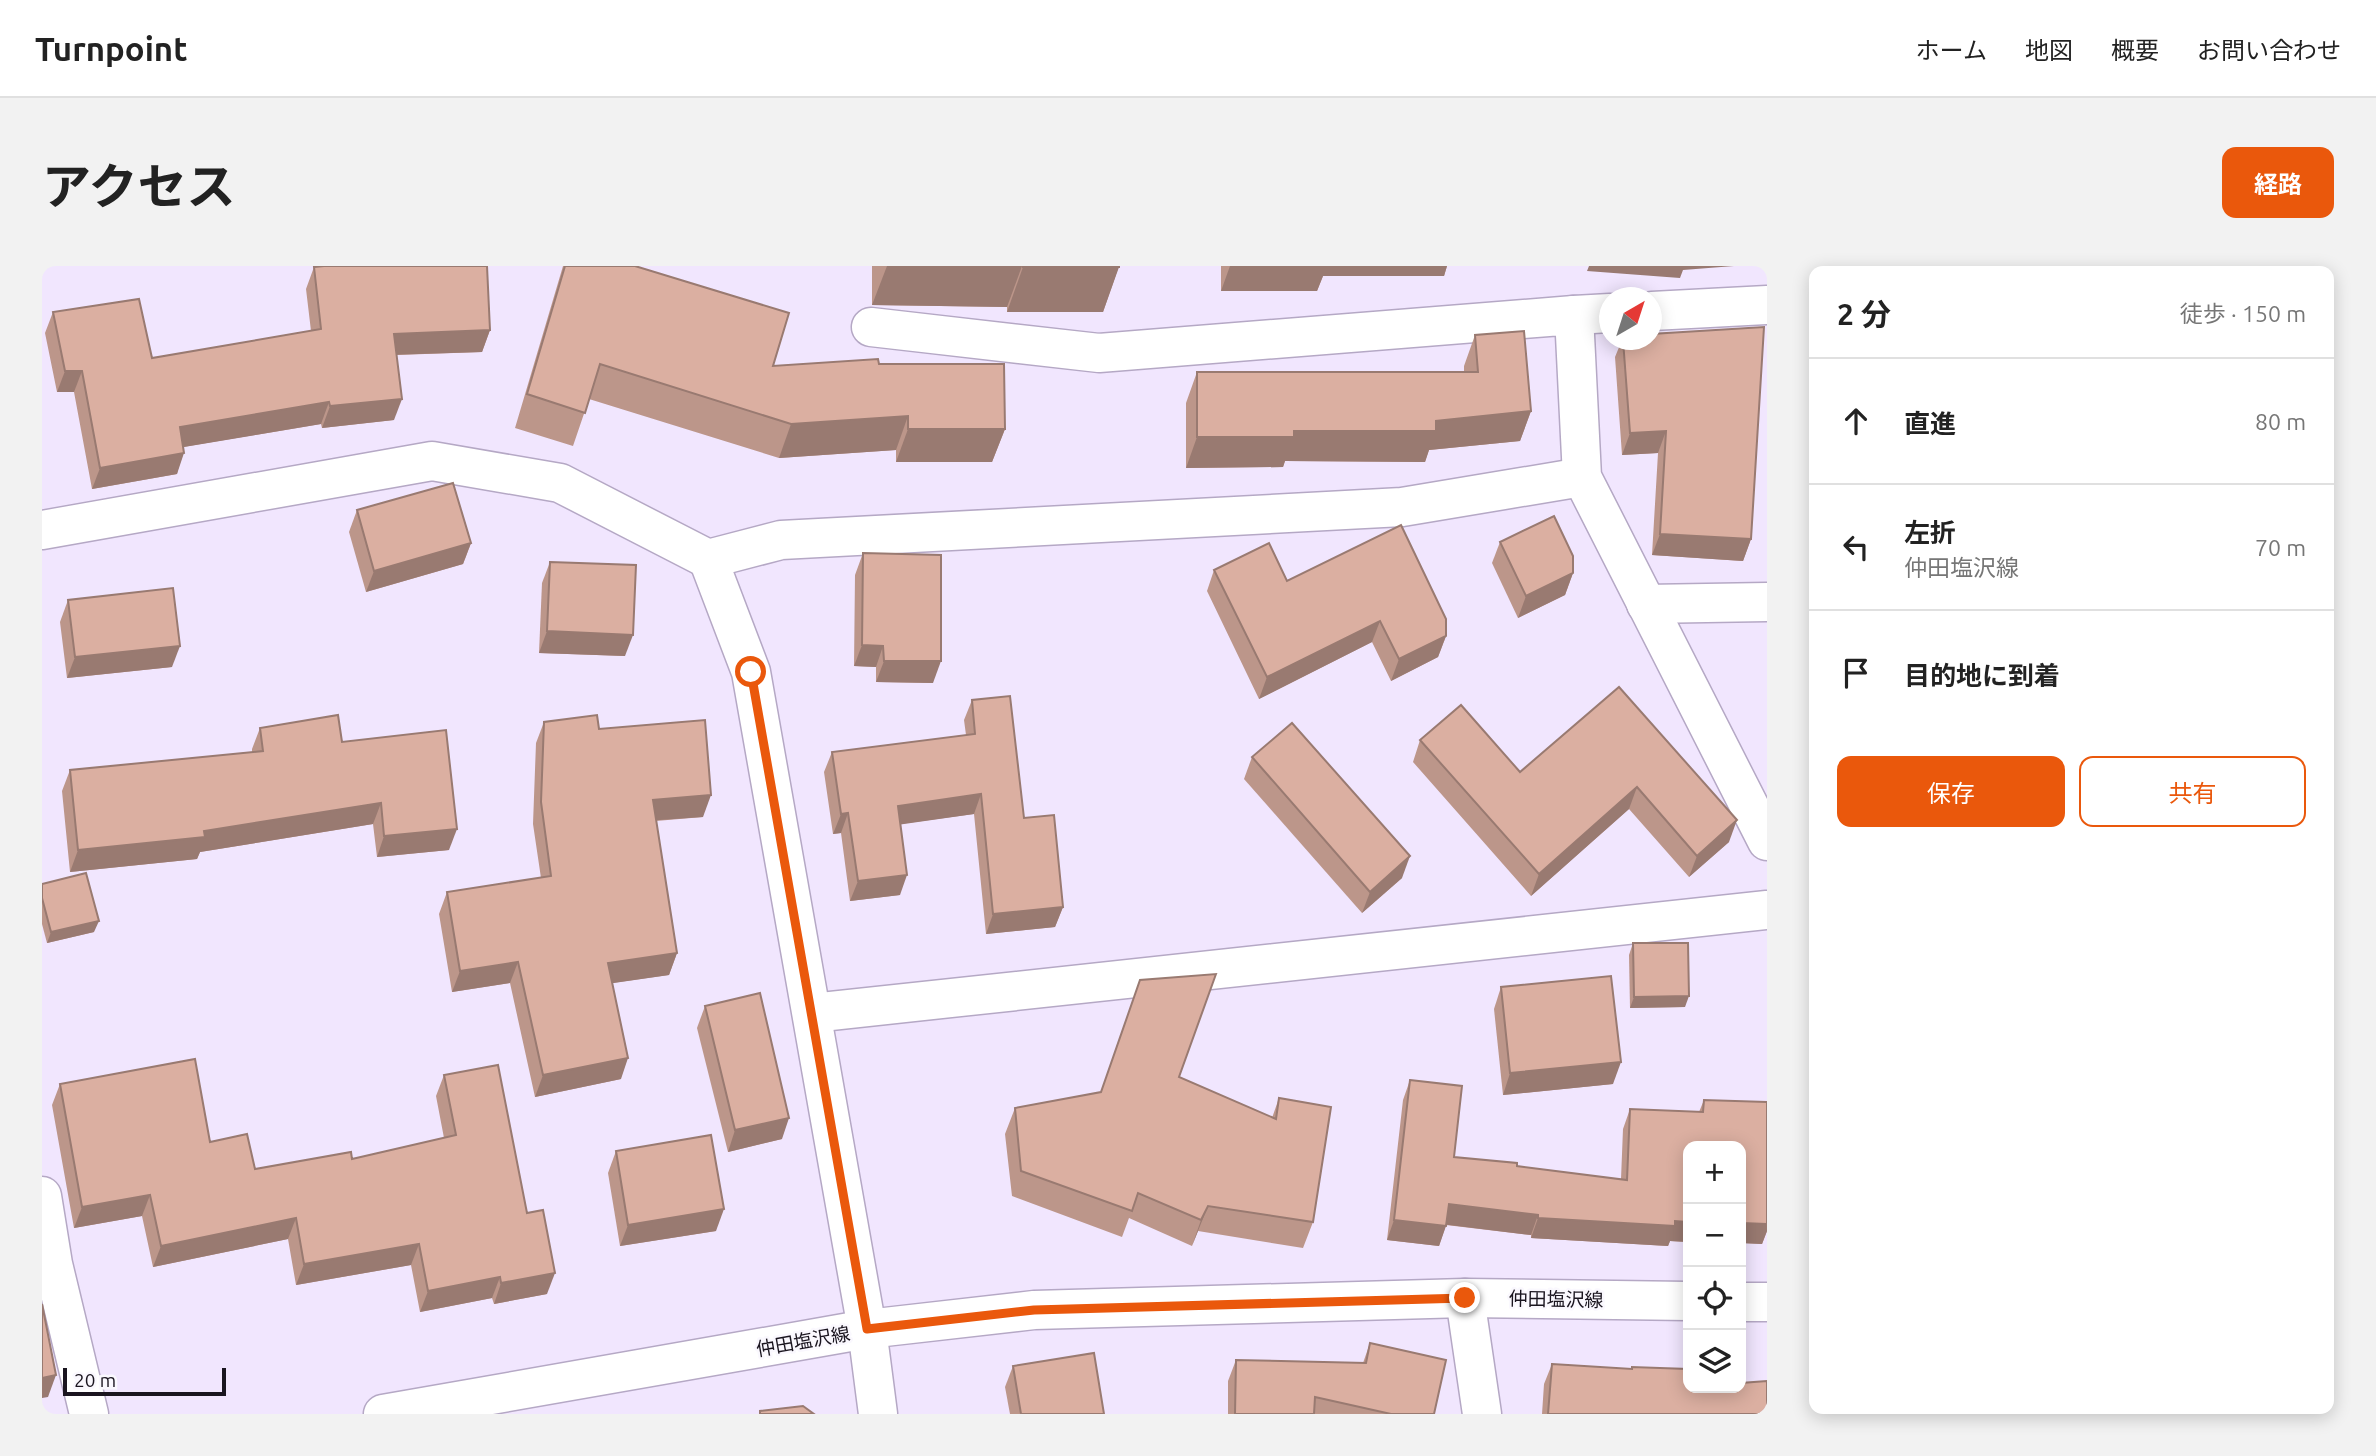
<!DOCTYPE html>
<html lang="ja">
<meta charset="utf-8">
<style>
:root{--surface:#fff;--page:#f2f2f2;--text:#222;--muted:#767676;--line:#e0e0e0;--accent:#ea580c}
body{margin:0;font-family:Ubuntu,"Noto Sans JP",sans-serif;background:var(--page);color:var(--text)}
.controls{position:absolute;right:21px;bottom:21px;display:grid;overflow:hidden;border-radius:14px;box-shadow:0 4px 18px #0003}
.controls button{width:63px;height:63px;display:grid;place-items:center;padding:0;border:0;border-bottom:2px solid var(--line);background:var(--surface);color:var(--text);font:35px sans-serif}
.compass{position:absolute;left:1557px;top:21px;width:63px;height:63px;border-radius:50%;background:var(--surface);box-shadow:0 4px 18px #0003;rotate:39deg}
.scale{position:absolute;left:21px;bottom:18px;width:163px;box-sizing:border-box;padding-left:7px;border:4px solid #1a151f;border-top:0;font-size:19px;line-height:24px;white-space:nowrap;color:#1a151f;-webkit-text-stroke:5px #faf8fe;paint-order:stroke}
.stop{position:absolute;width:21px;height:21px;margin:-16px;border:5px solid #ea580c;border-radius:50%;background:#fff}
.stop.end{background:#ea580c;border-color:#fff;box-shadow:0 2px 7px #0008}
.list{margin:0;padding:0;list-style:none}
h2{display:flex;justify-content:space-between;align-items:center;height:91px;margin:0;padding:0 28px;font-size:30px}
h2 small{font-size:23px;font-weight:400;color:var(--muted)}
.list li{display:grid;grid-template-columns:46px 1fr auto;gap:21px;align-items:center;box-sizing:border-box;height:126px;padding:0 28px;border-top:2px solid var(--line)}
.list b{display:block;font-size:26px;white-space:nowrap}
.list p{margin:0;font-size:23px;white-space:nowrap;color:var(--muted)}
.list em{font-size:23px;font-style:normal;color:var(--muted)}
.actions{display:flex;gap:14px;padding:21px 28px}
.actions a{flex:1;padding:16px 0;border:2px solid var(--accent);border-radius:14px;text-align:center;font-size:24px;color:var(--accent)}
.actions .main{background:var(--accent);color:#fff}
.icon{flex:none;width:38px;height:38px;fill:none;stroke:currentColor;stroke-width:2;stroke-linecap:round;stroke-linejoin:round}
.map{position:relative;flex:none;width:1725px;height:1148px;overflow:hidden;border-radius:14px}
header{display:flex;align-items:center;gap:42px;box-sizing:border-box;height:98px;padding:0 35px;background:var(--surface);border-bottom:2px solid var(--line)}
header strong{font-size:33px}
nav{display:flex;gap:38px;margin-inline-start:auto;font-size:24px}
.intro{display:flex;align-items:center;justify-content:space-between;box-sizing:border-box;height:168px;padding:0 42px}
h1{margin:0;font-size:49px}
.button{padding:18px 32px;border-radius:14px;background:var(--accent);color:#fff;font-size:24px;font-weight:700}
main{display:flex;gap:42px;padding:0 42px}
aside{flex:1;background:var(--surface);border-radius:14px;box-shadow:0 4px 18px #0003}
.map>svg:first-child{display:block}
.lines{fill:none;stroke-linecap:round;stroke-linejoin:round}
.minor-casing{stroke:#b5a8c5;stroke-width:41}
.tertiary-casing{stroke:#b5a8c5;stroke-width:41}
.secondary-casing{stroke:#b5a8c5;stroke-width:41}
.minor{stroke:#fff;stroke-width:38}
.tertiary{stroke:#fff;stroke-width:38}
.secondary{stroke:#fff;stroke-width:38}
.wall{fill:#bc968a}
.shaded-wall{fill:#997a71}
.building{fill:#dbafa1;stroke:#997a71;stroke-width:2}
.route{stroke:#ea580c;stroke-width:9}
.labels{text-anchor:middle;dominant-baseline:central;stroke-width:5;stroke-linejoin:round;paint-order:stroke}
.street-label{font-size:19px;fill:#1a151f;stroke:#faf8fe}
</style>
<header>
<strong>Turnpoint</strong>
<nav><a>ホーム</a><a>地図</a><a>概要</a><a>お問い合わせ</a></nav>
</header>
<div class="intro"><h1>アクセス</h1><a class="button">経路</a></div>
<main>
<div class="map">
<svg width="1725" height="1148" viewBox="0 0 1725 1148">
<rect width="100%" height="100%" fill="#f1e6fe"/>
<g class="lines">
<g class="minor-casing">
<g id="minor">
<path d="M1610,45L1725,39"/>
<path d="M1532,49L1568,47"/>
<path d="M829,61L1057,87L1532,49L1540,211L1725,575"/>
<path d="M0,264L390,195L518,217L666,293L739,274L1360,241L1540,211"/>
<path d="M1604,338L1725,336"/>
<path d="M770,747L1725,644"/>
<path d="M0,930L11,998L47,1148"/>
<path d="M1423,1032L1440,1148"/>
</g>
</g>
<g class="tertiary-casing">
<path id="tertiary" d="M666,293L709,406L825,1063L836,1148"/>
</g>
<g class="secondary-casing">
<g id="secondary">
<path d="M1699,1036H1725"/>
<path d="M341,1148L825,1063L992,1044L1423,1032L1646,1035"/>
</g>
</g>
<use href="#minor" class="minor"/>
<use href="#tertiary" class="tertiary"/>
<use href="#secondary" class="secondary"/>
</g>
<g class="wall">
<path d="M521,0H593L731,100L837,98L963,163L950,196H854V184L737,192L547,133L531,180L473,162Z"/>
<path d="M830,0H1077L1061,46H965V41L830,39Z"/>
<path d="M1179,0H1405L1402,10H1281L1275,25H1179Z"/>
<path d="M272,1L448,64L440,86L355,89L352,154L280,162L279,158L141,181L135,208L50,223L32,126H15L3,67L11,46L110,92L269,65L264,23Z"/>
<path d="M1433,69L1489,145L1478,175L1387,184L1383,196L1243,195L1241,201L1144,202V137L1155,106H1422V100Z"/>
<path d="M1580,74H1609L1709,273L1701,295L1610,289L1616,187L1580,189L1573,91Z"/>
<path d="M315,244L429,277L421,298L324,326L307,266Z"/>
<path d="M1458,276L1531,307L1523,329L1476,352L1450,297Z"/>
<path d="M821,287L891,417L834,416V401L812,400L813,309Z"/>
<path d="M508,296L583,390L497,387L500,317Z"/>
<path d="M1172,304L1245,315L1404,370L1396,391L1349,415L1330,376L1217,433L1165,325Z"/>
<path d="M26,334L130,401L25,412L18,356Z"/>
<path d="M1577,421L1687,576L1647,611L1587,543L1489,630L1371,496L1378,474L1478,506Z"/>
<path d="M930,434L1021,641L1013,661L944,668L932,548L858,558V629L808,635L799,567L791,568L782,506L790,486L924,469L922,454Z"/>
<path d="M502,456L557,463L661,551L614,555L635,687L627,709L570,717L579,813L493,831L468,717L410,726L397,648L405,626L499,612L491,558L494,477Z"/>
<path d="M218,462L300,476L407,584L335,591L331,558L158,586L155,593L28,606L20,525L28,504L210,486V483Z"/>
<path d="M1210,491L1360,612L1320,647L1202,513Z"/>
<path d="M0,618L52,666L5,677L0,658Z"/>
<path d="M1591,677L1643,741L1588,742L1587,689Z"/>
<path d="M1459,721L1571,818L1461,829L1452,743Z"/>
<path d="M663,740L740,873L686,886L655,762Z"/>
<path d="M402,809L485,947L505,1028L452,1038L450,1032L378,1046L369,999L254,1019L246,973L111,1001L100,950L32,962L10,839L18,818L168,876L213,903L310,893L402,872L394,830Z"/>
<path d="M1137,811L1230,852L1237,832L1271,956L1261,982L1156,965L1150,980L1087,952L1080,971L970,930L963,868L973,842Z"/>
<path d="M1368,814L1420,820L1412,891L1475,897V900L1579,913L1581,863L1588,843L1657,846L1662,834L1725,836V965L1720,978L1699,977V880H1646V976L1628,975L1626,980L1489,972V969L1404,959L1397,980L1345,974L1361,834Z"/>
<path d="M574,885L674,965L578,980L566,907Z"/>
<path d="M1328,1077L1392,1148H1186V1115L1194,1094L1321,1097Z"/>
<path d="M1510,1098L1589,1103L1590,1101L1646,1122L1725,1148H1500L1502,1118Z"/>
<path d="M971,1100L1062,1148H968L963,1121Z"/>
</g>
<g class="shaded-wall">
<path d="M845,0H980L965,41L830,39Z"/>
<path d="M1188,0H1405L1402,10H1281L1275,25H1179Z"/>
<path d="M1547,0H1692L1641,4L1638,12L1545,5Z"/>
<path d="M981,1H1077L1061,46H965Z"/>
<path d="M448,64L440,86L345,89L352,68Z"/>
<path d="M23,105H40L32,126H15Z"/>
<path d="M360,133L352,154L280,162L288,140Z"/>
<path d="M287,136L279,158L130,183L138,161Z"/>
<path d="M1489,145L1478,175L1387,184L1383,196L1243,195L1241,201L1144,202L1155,171L1394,155Z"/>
<path d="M866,150L854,184L737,192L749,158Z"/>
<path d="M866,163H963L950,196H854Z"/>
<path d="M1624,165L1616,187L1580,189L1588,167Z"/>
<path d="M142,187L135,208L50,223L58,202Z"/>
<path d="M1618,268L1709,273L1701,295L1610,289Z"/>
<path d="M429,277L421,298L324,326L332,305Z"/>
<path d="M1531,307L1523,329L1476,352L1484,330Z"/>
<path d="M1338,355L1330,376L1217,433L1225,411Z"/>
<path d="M505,365L591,369L583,390L497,387Z"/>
<path d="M1404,370L1396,391L1349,415L1357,393Z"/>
<path d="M820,379L841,380L834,401L812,400Z"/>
<path d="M138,380L130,401L25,412L33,391Z"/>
<path d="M842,395H899L891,417L834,416Z"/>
<path d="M1595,521L1587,543L1489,630L1497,608Z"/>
<path d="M939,528L932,548L848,560L856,540Z"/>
<path d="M669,529L661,551L603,555L611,534Z"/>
<path d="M339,537L331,558L158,586L155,593L28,606L36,584Z"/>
<path d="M806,547L799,567L791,568L799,548Z"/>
<path d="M1695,554L1687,576L1647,611L1655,590Z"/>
<path d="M415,563L407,584L335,591L342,570Z"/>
<path d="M1368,590L1360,612L1320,647L1328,626Z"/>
<path d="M865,609L858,629L808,635L816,615Z"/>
<path d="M1021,641L1013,661L944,668L951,648Z"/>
<path d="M57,655L52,666L5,677L9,666Z"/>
<path d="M635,687L627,709L558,719L566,697Z"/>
<path d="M476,696L468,717L410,726L418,705Z"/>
<path d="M1647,730L1643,741L1588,742L1592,731Z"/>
<path d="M586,792L579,813L493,831L501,809Z"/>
<path d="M1579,796L1571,818L1461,829L1468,807Z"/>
<path d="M747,852L740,873L686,886L693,864Z"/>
<path d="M108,929L100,950L32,962L40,941Z"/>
<path d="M1407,938L1496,949L1489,969L1399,958Z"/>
<path d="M1166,940L1150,980L1159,954Z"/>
<path d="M682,943L674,965L578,980L586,959Z"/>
<path d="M254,952L246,973L111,1001L119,980Z"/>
<path d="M1496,952L1646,956V976L1628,975L1626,980L1489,972Z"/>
<path d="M1352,954L1404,960L1397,980L1345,974Z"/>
<path d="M1699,957L1725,958V965L1720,978L1699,977Z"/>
<path d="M377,978L369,999L254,1019L262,998Z"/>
<path d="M513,1007L505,1028L452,1038L459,1017Z"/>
<path d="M458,1011L450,1032L378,1046L386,1025Z"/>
<path d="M14,1109L6,1131L0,1132V1112Z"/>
</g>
<g class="building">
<path d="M282,0H445L448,64L352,68L360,133L288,140L287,136L138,161L142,187L58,202L40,105H23L11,46L97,33L110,92L279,63L272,1Z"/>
<path d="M523,0H593L747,47L731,100L836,93L837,98H962L963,163H866V150L749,158L558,98L543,147L485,128Z"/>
<rect x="981" y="0" width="96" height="1"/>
<path d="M1722,61L1709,273L1618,268L1624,165L1588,167L1581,74H1609V68Z"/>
<path d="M1482,65L1489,145L1394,155V165H1252V171H1155V106H1436L1433,69Z"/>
<path d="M411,217L429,277L332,305L315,244Z"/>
<path d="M1512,250L1531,290V307L1484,330L1458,276Z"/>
<path d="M1359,259L1404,353V370L1357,393L1338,355L1225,411L1172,304L1227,277L1245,315Z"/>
<path d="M821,287L899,289V395H842L841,380L820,379Z"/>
<path d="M508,296L594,299L591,369L505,365Z"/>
<path d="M131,322L138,380L33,391L26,334Z"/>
<path d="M1577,421L1695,554L1655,590L1595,521L1497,608L1378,474L1419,439L1478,506Z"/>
<path d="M968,430L982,552L1012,549L1021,641L951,648L939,528L856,540L865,609L816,615L806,547L799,548L790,486L933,468L930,434Z"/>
<path d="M296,449L300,476L404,464L415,563L342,570L339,537L162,565L163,571L36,584L28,504L221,485L218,462Z"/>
<path d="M555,449L557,463L663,454L669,529L611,534L635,687L566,697L586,792L501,809L476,696L418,705L405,626L509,610L499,536L502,456Z"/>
<path d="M1250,457L1368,590L1328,626L1210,491Z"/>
<path d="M44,607L57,655L9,666L0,632V618Z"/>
<path d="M1591,677H1646L1647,730L1592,731Z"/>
<path d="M1174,708L1137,811L1234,853L1237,832L1289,841L1271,956L1166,940L1159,954L1096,927L1090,945L979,905L973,842L1059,826L1098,714Z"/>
<path d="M1569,710L1579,796L1468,807L1459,721Z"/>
<path d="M718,727L747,852L693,864L663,740Z"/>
<path d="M153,793L168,876L205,868L213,903L309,886L310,893L414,869L402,809L456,799L485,947L501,944L513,1007L459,1017L458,1011L386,1025L377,978L262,998L254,952L119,980L108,929L40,941L18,818Z"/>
<path d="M1368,814L1420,820L1412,891L1475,897V900L1585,914L1588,843L1661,846L1662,834L1725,836V958L1699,957V880H1646V956L1633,955V960L1496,952V949L1407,938L1404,960L1352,954Z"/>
<path d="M669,869L682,943L586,959L574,885Z"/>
<path d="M0,1038L14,1109L0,1112Z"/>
<path d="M1328,1077L1404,1094L1392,1148H1349L1273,1131L1272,1148H1193L1194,1094L1324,1097Z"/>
<path d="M1052,1087L1062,1148H979L971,1100Z"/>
<path d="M1510,1098L1590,1103V1101L1646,1103V1122H1699V1117L1725,1115V1148H1506Z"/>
<path d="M761,1140L772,1148H718V1145Z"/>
</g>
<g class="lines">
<path class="route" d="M709,406L825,1063L992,1044L1423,1032"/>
</g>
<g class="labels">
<g class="street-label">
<text transform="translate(1514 1033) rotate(1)">仲田塩沢線</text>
<text transform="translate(761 1075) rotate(-10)">仲田塩沢線</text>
</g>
</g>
</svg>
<div class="controls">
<button>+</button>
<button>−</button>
<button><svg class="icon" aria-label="locate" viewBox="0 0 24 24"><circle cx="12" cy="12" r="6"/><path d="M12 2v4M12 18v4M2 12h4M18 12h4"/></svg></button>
<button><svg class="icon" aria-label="layers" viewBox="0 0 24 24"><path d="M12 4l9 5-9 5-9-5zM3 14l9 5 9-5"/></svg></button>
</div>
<svg class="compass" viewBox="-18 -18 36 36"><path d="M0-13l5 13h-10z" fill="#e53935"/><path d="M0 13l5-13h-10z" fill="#767676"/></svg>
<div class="scale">20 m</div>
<div class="stop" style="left:709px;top:406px"></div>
<div class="stop end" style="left:1423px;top:1032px"></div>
</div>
<aside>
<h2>2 分<small>徒歩 · 150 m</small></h2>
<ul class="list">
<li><svg class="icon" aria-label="ahead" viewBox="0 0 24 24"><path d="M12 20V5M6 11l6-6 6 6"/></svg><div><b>直進</b></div><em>80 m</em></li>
<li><svg class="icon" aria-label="left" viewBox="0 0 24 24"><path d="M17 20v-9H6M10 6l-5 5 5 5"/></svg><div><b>左折</b><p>仲田塩沢線</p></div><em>70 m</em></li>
<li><svg class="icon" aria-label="arrive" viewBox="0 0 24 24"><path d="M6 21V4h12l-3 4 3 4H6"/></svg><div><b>目的地に到着</b></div></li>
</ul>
<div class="actions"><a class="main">保存</a><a>共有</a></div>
</aside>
</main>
